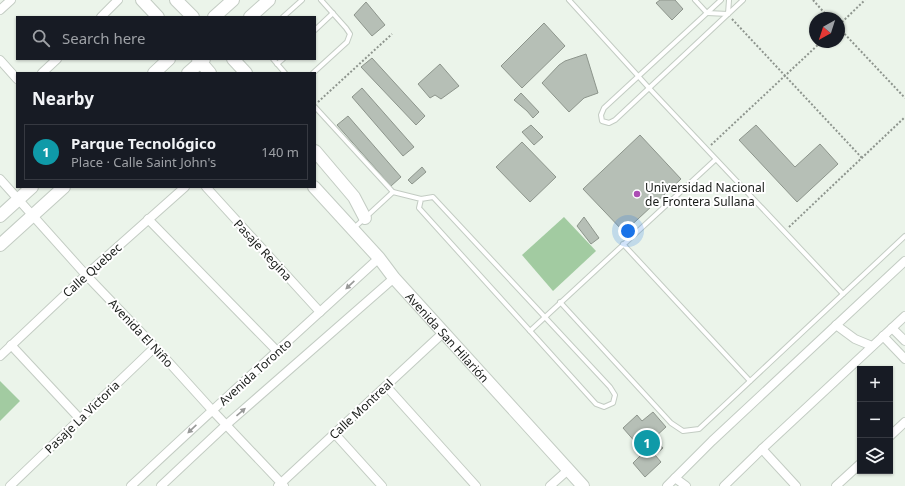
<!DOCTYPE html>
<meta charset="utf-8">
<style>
:root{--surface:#171b24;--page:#20242c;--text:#f1f3f6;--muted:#9ea1a6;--line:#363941;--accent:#0f766e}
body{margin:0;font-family:"Noto Sans",sans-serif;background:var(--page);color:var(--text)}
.controls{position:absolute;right:12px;bottom:12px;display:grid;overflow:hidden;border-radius:0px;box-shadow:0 1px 3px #0004}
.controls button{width:36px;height:36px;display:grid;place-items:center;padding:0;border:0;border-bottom:1px solid var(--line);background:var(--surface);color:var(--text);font:20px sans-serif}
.compass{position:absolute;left:809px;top:12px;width:36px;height:36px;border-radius:50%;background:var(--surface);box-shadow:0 1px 3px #0004;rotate:219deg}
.you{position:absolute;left:628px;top:231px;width:14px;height:14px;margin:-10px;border:3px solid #fff;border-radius:50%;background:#1a73e8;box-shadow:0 0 0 6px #1a73e833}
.badge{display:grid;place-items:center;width:26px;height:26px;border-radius:50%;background:var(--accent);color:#fff;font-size:13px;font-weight:700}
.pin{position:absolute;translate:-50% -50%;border:2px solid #fff;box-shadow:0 1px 4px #0006}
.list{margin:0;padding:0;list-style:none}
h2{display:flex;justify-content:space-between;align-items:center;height:52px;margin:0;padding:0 16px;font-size:17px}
h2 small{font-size:13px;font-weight:400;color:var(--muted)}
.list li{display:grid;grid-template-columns:26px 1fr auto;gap:12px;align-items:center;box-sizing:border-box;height:56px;margin:0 8px 8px;padding:0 8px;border:1px solid var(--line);border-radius:0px}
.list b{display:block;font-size:15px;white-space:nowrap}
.list p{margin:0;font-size:13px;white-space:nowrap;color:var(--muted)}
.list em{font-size:13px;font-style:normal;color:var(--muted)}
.icon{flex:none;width:22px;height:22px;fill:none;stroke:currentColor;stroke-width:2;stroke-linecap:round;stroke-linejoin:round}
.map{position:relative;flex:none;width:905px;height:486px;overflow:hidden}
.search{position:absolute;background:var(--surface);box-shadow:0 1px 3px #0004;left:16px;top:16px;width:300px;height:44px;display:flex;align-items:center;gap:10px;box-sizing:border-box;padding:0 14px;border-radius:0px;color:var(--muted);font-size:15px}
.panel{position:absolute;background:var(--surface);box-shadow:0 1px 3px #0004;left:16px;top:72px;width:300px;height:116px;border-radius:0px}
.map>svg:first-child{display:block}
.green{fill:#a2cba1}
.building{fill:#b6bfb6;stroke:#8d958c}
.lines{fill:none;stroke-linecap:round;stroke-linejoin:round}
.lane-casing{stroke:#c3ccc3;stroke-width:6}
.street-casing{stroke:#c3ccc3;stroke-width:10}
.secondary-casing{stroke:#c3ccc3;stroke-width:14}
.path{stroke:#8e958e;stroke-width:2;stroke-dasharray:2 2;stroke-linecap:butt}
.lane{stroke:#fff;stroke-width:4}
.street{stroke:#fff;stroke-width:8}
.secondary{stroke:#fff;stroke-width:12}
.oneway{fill:#989998}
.poi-dot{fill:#ac4cb4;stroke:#fff;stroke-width:1.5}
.labels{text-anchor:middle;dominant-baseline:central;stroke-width:4;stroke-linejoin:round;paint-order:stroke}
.poi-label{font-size:12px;fill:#191c19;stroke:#fff;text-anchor:start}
.street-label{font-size:12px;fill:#191c19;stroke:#fff}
</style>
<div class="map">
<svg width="905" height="486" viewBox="0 0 905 486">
<rect width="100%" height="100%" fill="#ebf4ea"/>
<g class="green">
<path d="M564,217L596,251L553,291L522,255Z"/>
<path d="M0,381L20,401L0,421Z"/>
</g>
<g class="building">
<path d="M660,0H675L683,9L672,20L656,3Z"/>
<path d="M366,2L385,25L372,36L354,15Z"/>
<path d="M544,23L565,46L522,88L501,66Z"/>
<path d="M586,54L598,93L584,98L569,112L542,83L559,65L565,61Z"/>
<path d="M372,58L425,116L416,125L361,67Z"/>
<path d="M440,64L459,86L441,99L435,95L430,98L418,84Z"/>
<path d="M362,88L414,147L403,156L352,97Z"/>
<path d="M521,93L539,112L533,118L527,111L514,100Z"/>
<path d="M348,116L401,177L391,186L337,125Z"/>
<path d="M531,125L543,137L534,145L522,132Z"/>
<path d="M756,125L795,167L820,144L838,164L797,202L739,140Z"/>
<path d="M640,135L681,179L624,232L583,189Z"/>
<path d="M522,142L556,177L530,202L496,167Z"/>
<path d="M422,167L426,172L412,184L408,180Z"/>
<path d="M584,217L599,238L591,244L577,226Z"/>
<path d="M653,412L666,427L654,438L663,448L655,455L661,462L645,477L633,463L644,452L623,428L637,415L642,421Z"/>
</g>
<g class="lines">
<g class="lane-casing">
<g id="lane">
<path d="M569,0L649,88L843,294"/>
<path d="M695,0L707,13L728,14L729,0"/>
<path d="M721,0L604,108L601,115L602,121L609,123L615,120L743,0"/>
<path d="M283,17L302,0"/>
<path d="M315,30L333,13"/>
<path d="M273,59L285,73"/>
<path d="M277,64L283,59"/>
<path d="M313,73L347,42L350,34L346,28L321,0"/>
<path d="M315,107L393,192"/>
<path d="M354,228L393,192L421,199L433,197L610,387L615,395L613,403L604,407L596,404L419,208L421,199"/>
<path d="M623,244L750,381"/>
<path d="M560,302L671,423L683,431L699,429L905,236"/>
<path d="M530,331L715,160"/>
</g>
</g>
<g class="street-casing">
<g id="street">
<path d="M0,10L11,0"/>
<path d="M101,17L118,0"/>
<path d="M0,60L17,79"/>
<path d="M42,73L57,59"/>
<path d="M0,179L86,275L155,347L212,410L284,486"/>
<path d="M206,187L320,312"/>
<path d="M148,219L278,352"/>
<path d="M836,325L855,339L872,346"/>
<path d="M892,328L905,341"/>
<path d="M883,336L905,359"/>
<path d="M11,345L80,419"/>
<path d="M0,356L86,275L185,187"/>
<path d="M386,386L476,486"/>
<path d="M335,434L382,486"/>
<path d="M890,436L905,422"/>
<path d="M762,449L796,486"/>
<path d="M675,478L686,486"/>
<path d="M10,486L155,347"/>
<path d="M131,486C213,409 296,334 379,258"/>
<path d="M161,486L226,425L394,278"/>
<path d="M278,486L444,332"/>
<path d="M550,486L568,470"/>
<path d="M667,486L712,441L905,261"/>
<path d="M724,486L762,449L905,316"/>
<path d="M836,486L860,464"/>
</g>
</g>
<g class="secondary-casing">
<g id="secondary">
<path d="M142,0L158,17"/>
<path d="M176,0L193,17"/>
<path d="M214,17L233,0"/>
<path d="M250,17L269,0"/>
<path d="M198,59L210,73"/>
<path d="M233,59L246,73"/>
<path d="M154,73L169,59"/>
<path d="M188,73L204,59"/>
<path d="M315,151L354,197L365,218"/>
<path id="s1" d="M314,187L379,258L394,278L583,486"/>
<path d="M0,216L32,187"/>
<path d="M0,245L64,187"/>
</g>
</g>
<g class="path">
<path d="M813,0L829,18"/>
<path d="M732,19L862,158"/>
<path d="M839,25L865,0"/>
<path d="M839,28L905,98"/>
<path d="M318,102L392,34"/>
<path d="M711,145L821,42"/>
<path d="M789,227L905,117"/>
</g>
<use href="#lane" class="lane"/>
<use href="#street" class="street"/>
<use href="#secondary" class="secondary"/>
</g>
<defs><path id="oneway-solid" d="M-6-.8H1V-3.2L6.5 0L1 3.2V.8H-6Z"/></defs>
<g class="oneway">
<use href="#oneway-solid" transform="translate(350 285) rotate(137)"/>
<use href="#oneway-solid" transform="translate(241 412) rotate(-41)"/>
<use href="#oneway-solid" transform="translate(192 429) rotate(137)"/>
</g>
<circle class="poi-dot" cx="637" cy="194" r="4"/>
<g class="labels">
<g class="poi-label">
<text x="645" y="187">Universidad Nacional<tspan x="645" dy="14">de Frontera Sullana</tspan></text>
</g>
<g class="street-label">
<text transform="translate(263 250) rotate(47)">Pasaje Regina</text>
<text transform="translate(92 270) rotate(-42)">Calle Quebec</text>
<text transform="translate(141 333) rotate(47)">Avenida El Niño</text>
<text stroke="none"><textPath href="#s1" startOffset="201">Avenida San Hilarión</textPath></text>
<text transform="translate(255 372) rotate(-42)">Avenida Toronto</text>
<text transform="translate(361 409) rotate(-43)">Calle Montreal</text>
<text transform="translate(82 417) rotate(-44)">Pasaje La Victoria</text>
</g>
</g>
</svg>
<div class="controls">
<button>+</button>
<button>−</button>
<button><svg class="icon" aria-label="layers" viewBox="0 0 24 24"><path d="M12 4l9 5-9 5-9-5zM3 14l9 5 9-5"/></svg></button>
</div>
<svg class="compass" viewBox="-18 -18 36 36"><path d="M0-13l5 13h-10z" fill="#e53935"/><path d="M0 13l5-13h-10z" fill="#9ea1a6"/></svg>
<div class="you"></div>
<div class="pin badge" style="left:647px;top:443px;background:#0f9aa8">1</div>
<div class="search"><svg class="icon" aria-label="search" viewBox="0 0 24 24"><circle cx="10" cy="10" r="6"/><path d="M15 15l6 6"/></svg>Search here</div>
<section class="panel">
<h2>Nearby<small></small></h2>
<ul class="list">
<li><span class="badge" style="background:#0f9aa8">1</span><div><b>Parque Tecnológico</b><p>Place · Calle Saint John's</p></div><em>140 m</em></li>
</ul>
</section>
</div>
